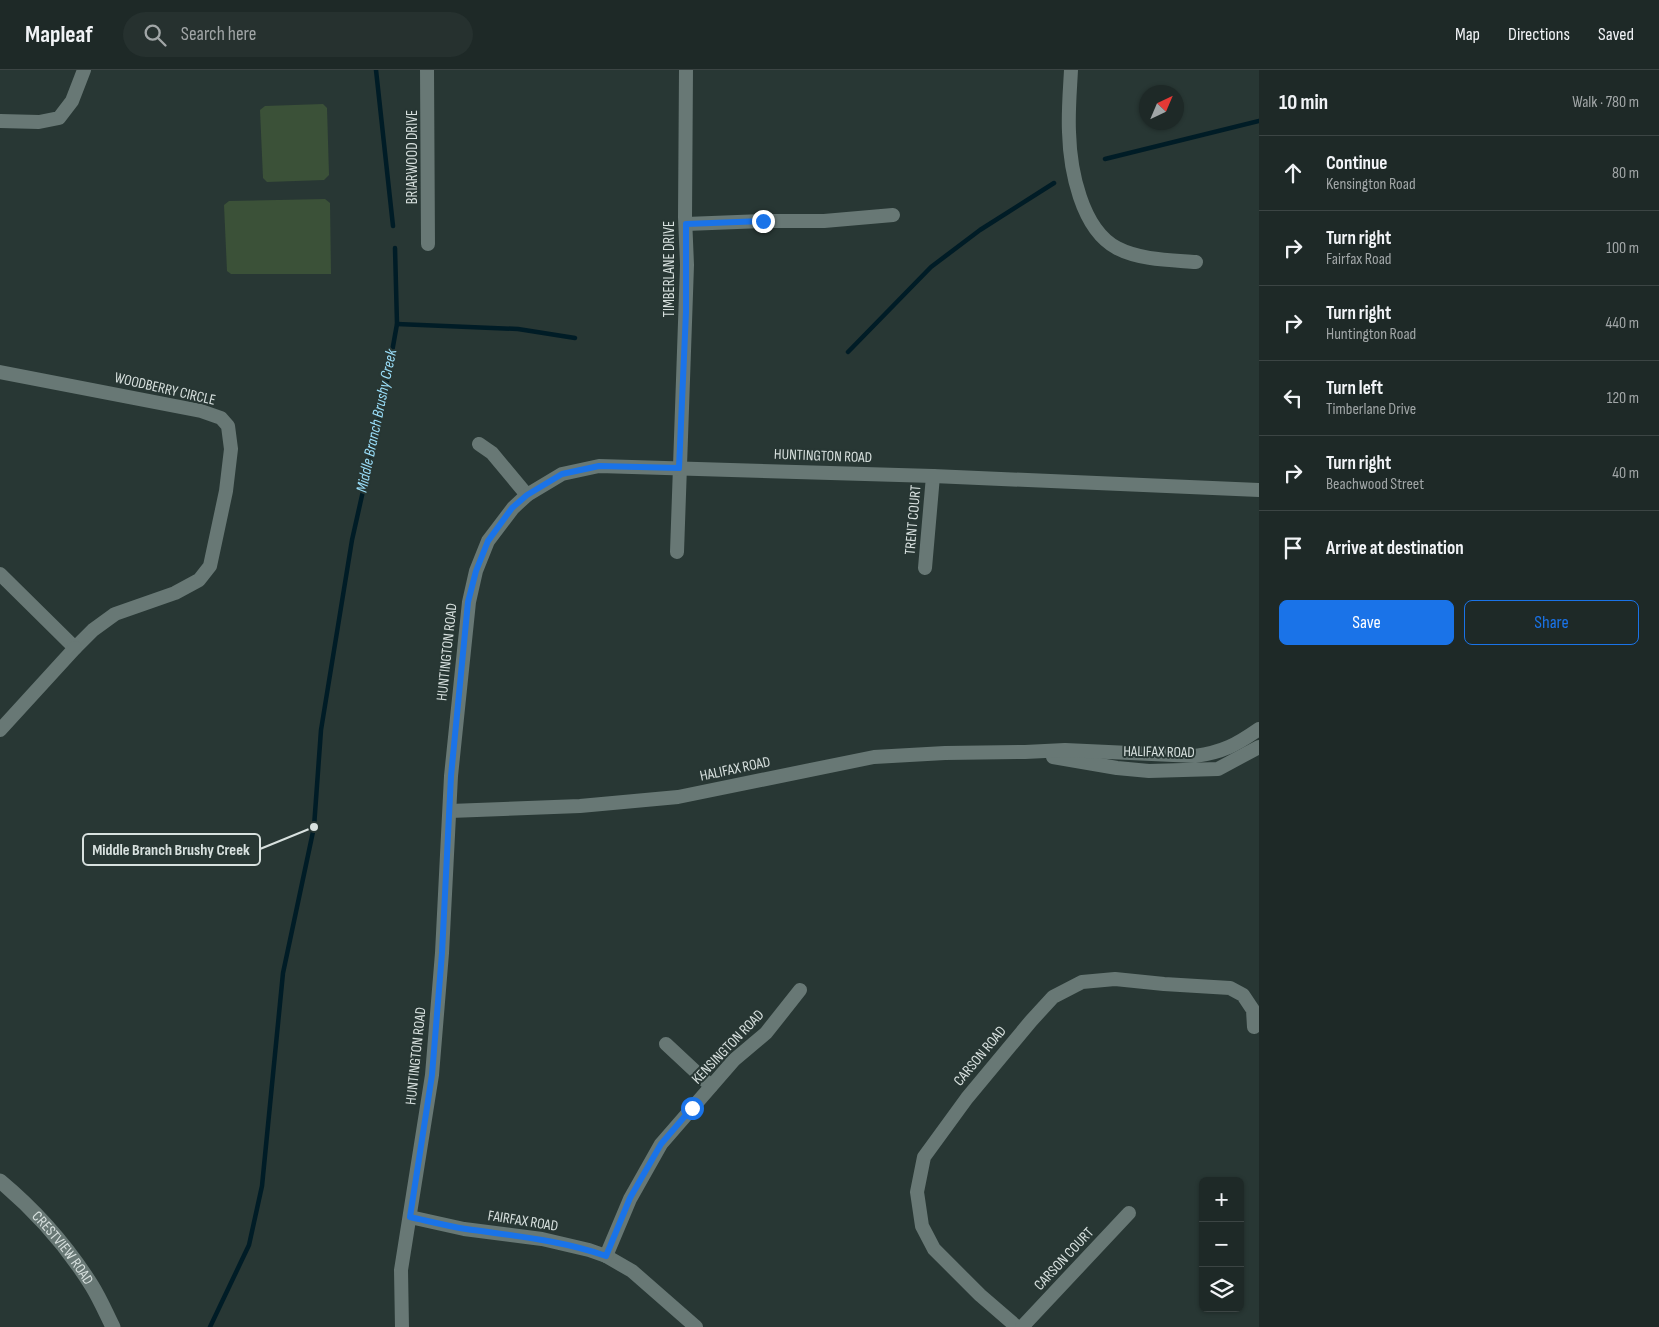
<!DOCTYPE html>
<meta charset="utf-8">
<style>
:root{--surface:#1e2927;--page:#26312f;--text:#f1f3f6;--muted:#a1a6a7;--line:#3c4544;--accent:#1a73e8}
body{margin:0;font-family:"Sofia Sans Condensed",sans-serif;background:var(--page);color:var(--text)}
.controls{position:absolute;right:15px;bottom:15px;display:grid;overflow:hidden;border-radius:8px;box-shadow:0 1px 4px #0004}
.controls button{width:45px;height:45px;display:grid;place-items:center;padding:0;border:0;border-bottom:1px solid var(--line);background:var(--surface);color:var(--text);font:25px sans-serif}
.compass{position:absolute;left:1139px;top:15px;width:45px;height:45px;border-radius:50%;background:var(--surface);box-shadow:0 1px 4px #0004;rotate:44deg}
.stop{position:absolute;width:15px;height:15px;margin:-11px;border:4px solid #1a73e8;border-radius:50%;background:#fff}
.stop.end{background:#1a73e8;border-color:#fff;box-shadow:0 1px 5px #0008}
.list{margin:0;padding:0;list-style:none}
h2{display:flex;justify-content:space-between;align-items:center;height:65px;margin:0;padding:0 20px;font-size:21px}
h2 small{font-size:16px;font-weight:400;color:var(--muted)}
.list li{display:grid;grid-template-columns:32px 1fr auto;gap:15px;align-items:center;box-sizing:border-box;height:75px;padding:0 20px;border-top:1px solid var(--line)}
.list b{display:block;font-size:19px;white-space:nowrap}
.list p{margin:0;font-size:16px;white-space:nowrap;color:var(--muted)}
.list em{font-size:16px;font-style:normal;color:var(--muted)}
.actions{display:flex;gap:10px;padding:15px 20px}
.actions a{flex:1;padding:11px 0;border:1px solid var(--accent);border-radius:8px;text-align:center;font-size:18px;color:var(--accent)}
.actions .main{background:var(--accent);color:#fff}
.icon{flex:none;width:28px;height:28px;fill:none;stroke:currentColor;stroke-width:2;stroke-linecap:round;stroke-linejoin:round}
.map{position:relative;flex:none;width:1259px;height:1257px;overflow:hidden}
header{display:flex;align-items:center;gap:30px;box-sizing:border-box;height:70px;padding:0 25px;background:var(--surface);border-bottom:1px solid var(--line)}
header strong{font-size:24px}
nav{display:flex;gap:28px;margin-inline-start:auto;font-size:18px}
.search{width:350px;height:45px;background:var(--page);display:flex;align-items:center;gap:12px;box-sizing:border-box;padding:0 18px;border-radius:28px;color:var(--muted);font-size:19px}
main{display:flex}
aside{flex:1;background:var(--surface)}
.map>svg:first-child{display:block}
.park{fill:#3b5138}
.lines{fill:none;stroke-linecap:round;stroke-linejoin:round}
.stream{stroke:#001c26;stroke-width:4.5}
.street{stroke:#687875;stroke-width:14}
.secondary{stroke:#687875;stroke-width:15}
.route{stroke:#1a73e8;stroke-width:6}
.labels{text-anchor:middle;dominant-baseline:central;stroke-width:4;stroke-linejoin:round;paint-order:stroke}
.street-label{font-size:15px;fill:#d8e1df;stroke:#283734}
.water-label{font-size:16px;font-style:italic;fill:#9adef9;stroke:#283734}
.leader{fill:none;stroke:#d8e1df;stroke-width:2}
.callout-dot{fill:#d8e1df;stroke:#283734;stroke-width:2}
.callout{fill:#283734;stroke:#d8e1df;stroke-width:2}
.callout-label{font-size:16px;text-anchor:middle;font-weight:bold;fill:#d8e1df}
</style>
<header>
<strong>Mapleaf</strong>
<div class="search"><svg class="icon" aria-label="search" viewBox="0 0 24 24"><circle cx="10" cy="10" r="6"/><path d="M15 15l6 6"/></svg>Search here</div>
<nav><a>Map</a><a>Directions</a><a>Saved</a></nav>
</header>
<main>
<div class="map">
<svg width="1259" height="1257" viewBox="0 0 1259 1257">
<rect width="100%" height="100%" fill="#283734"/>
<g class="park">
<path d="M323,34L327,38L329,105L324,110L267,112L263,108L260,40L265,36Z"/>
<path d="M325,129L330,133L331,204H231L227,201L224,135L229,131Z"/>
</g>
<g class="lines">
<g class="stream">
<path d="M376,0L393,156"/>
<path d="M1105,89L1259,51"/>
<path d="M397,254L518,259L575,268"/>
<path d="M848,282L931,197L980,160L1054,113"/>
<path d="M210,1257L249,1175L262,1116L283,903L314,757L321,660L352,470L383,332L397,254L395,178"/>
</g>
<g class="street">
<path d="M427,0L428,174"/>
<path d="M1071,0C1070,20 1068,41 1069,62C1070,99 1081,159 1117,178C1140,190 1170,190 1196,192"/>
<path d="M0,51L39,52L59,48L72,31L84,0"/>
<path d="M686,154L763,151H824L893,145"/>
<path d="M0,302L201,341L221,348L228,356L231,379L226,421L210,496L199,510L175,523L115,544L93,560L75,578L0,504"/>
<path d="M479,374L492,383L527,425"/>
<path d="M677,482L687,195L685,147L686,0"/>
<path d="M925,498L933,406"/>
<path d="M0,660L75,578"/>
<path d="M1053,687L1117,698L1149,701L1218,699L1259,677"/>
<path d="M450,741L580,736L678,727L874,687L945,683L1025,682L1065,680L1195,686C1223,682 1236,675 1259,659"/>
<path d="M666,974L711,1016"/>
<path d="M410,1147L464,1159L542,1169L589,1180L606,1186L632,1201L696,1257"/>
<path d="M606,1186L630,1129L661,1074L734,990L766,963L800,920"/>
<path d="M402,1257L401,1200L432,1005L442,883L451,706L469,532L476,501L488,471L513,438L527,425L562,404L599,396L933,406L1259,420"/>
<path d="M1017,1257L980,1225L934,1179L922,1156L917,1122L924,1087L967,1028L1031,951L1053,927L1082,912L1115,909L1164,914L1230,918L1243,925L1253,940L1254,957"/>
<path d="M1022,1257L1129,1143"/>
</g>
<path class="secondary" id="s1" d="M0,1111C36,1141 67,1176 92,1216C100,1229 106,1243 113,1257"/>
</g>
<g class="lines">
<path class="route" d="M692,1038L661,1074L630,1128L606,1186C561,1170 514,1166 466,1159C447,1156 428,1151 410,1147L432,1005L442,883L451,706L468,532L476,501L488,471L512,438L527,425L562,404L599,396L679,398L686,242V154L763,151"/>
</g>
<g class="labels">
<g class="street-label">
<text transform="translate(412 87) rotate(-90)">BRIARWOOD DRIVE</text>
<text transform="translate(669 199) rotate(-90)">TIMBERLANE DRIVE</text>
<text transform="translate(165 319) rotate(13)">WOODBERRY CIRCLE</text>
<text transform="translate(823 386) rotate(2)">HUNTINGTON ROAD</text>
<text transform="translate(913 450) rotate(-85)">TRENT COURT</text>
<text transform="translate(447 582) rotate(-84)">HUNTINGTON ROAD</text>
<text transform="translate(1159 682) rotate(1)">HALIFAX ROAD</text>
<text transform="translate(735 699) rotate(-12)">HALIFAX ROAD</text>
<text transform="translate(728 977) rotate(-46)">KENSINGTON ROAD</text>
<text transform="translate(416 986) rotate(-84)">HUNTINGTON ROAD</text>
<text transform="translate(980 986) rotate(-50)">CARSON ROAD</text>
<text transform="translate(523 1151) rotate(9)">FAIRFAX ROAD</text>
<text stroke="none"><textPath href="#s1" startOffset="92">CRESTVIEW ROAD</textPath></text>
<text transform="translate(1064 1189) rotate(-47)">CARSON COURT</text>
</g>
<g class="water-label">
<text transform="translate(377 351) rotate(-78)">Middle Branch Brushy Creek</text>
</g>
</g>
<path class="leader" d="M314 757L260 779"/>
<circle class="callout-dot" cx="314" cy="757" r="5"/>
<rect class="callout" x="83" y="764" width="177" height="31" rx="5"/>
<g class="callout-label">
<text x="171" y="785">Middle Branch Brushy Creek</text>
</g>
</svg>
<div class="controls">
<button>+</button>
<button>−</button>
<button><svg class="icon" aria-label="layers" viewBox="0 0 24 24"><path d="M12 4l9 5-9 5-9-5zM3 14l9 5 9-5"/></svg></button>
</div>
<svg class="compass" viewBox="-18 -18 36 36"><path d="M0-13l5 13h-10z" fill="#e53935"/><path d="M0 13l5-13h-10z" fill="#a1a6a7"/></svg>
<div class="stop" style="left:692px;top:1038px"></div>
<div class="stop end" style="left:763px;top:151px"></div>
</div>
<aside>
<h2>10 min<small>Walk · 780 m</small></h2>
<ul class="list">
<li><svg class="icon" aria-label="ahead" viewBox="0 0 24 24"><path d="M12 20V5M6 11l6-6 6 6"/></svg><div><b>Continue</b><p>Kensington Road</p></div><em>80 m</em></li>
<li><svg class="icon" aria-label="right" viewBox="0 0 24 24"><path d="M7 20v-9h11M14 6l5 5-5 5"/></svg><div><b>Turn right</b><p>Fairfax Road</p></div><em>100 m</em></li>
<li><svg class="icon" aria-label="right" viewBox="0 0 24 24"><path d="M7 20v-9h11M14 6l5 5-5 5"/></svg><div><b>Turn right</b><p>Huntington Road</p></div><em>440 m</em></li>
<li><svg class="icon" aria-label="left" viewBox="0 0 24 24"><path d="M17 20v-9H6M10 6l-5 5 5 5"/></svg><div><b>Turn left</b><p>Timberlane Drive</p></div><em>120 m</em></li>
<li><svg class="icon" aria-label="right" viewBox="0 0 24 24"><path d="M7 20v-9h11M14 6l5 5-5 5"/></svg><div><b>Turn right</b><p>Beachwood Street</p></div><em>40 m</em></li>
<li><svg class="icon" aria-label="arrive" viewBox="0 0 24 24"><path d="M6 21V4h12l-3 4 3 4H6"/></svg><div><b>Arrive at destination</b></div></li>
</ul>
<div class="actions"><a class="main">Save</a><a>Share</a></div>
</aside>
</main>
